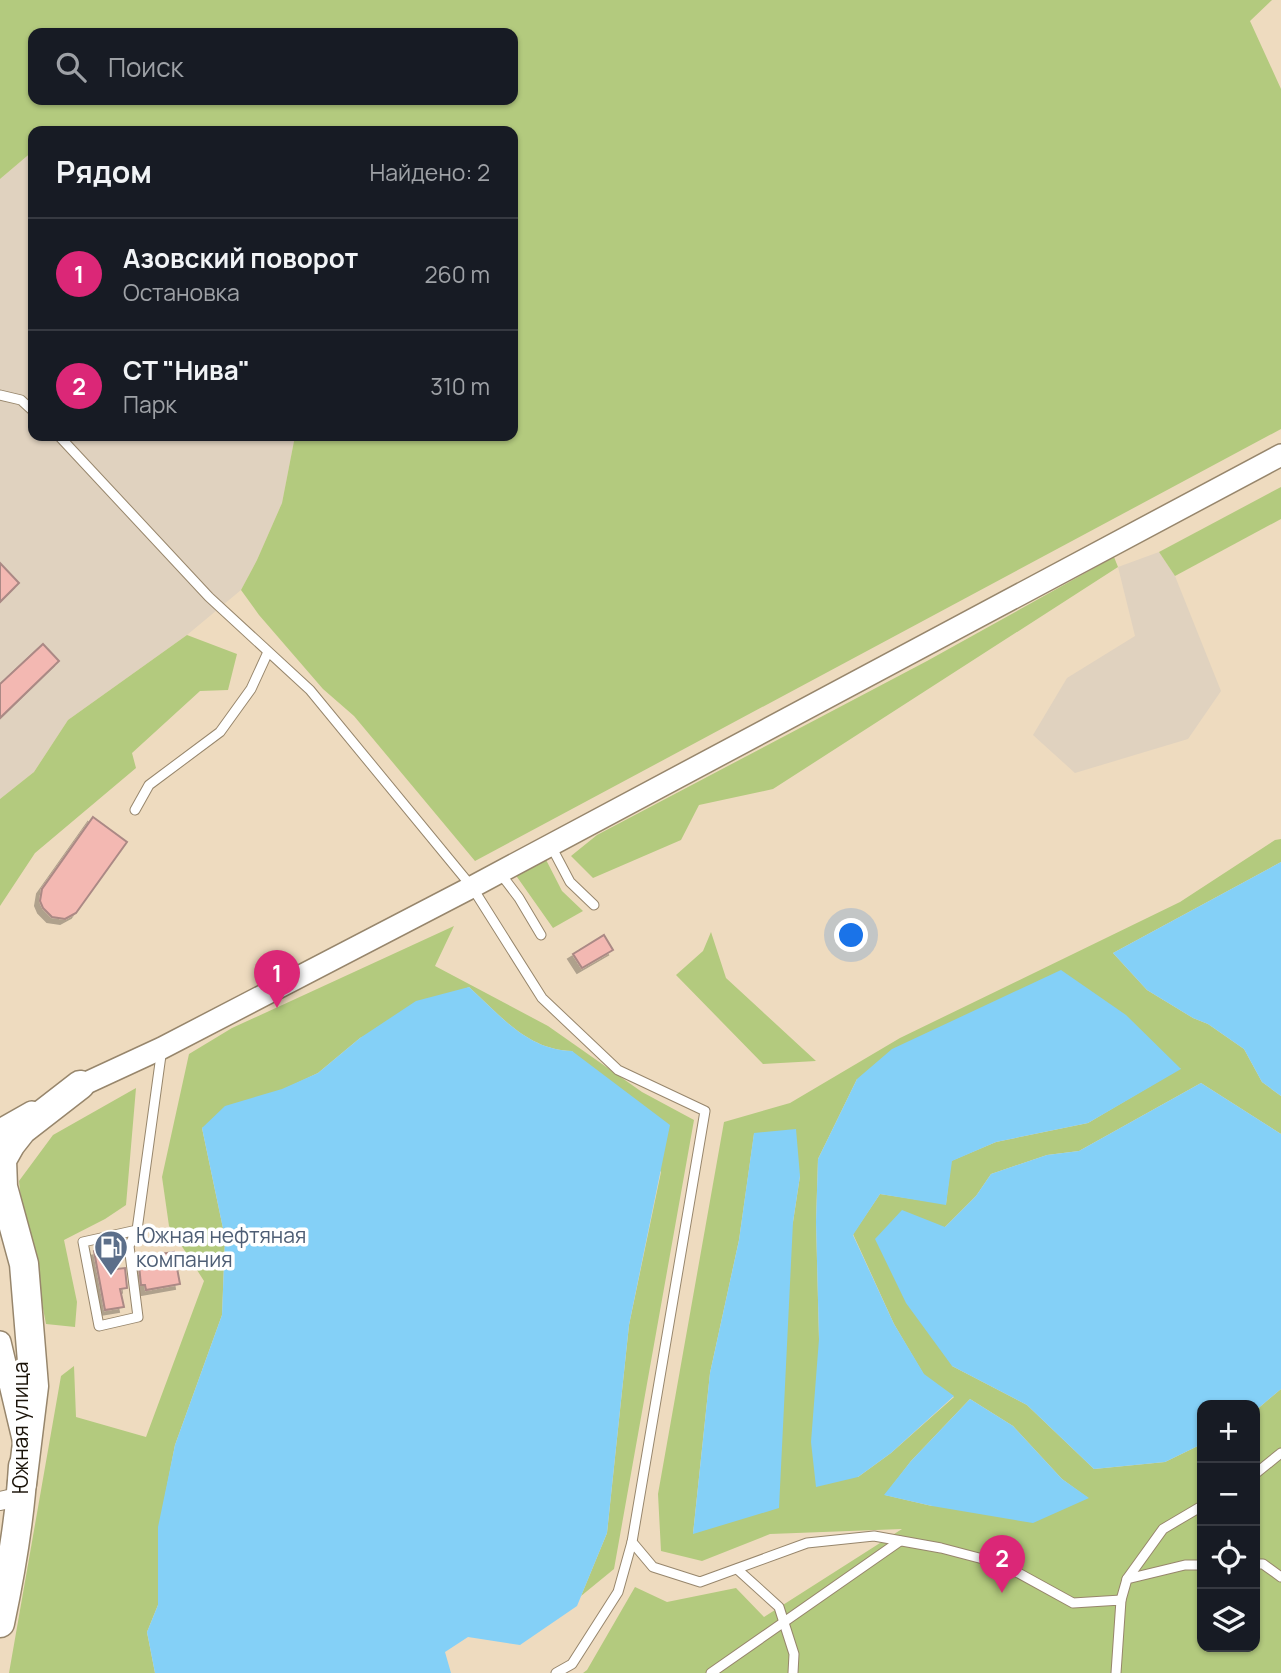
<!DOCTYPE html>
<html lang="ru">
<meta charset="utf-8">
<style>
:root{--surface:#171b24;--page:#242831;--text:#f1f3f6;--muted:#9ea1a6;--line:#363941;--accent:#db2777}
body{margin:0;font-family:Manrope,sans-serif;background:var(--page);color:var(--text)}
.controls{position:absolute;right:21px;bottom:21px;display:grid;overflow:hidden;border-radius:14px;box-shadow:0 2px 5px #0004}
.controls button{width:63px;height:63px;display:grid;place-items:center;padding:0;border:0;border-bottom:2px solid var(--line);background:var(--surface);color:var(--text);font:35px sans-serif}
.you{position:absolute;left:852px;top:936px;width:24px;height:24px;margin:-18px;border:5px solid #fff;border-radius:50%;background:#1a73e8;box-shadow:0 0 0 10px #1a73e833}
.badge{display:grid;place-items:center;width:46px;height:46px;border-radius:50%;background:var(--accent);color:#fff;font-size:23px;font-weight:700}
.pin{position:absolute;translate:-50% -58px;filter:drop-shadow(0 2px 4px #0008)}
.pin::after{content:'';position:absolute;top:37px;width:24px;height:21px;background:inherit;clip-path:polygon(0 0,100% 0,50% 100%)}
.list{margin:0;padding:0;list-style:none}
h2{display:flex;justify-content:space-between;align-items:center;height:91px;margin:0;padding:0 28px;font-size:30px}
h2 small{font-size:23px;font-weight:400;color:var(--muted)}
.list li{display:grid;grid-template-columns:46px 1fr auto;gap:21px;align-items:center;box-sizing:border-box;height:112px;padding:0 28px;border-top:2px solid var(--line)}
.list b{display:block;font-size:26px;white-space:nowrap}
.list p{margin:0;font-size:23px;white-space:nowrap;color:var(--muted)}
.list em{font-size:23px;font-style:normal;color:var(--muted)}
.icon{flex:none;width:38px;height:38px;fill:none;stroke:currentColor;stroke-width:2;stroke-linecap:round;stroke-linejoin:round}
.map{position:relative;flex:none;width:1281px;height:1673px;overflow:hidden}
.search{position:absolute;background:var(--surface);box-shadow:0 2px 5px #0004;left:28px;top:28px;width:490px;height:77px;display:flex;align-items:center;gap:18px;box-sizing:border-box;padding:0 24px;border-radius:14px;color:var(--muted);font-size:26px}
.panel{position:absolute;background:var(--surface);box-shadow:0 2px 5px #0004;left:28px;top:126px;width:490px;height:315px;border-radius:14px}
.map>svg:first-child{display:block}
.industrial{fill:#e0d2bf}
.green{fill:#b3ca7e;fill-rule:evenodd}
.water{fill:#84d0f7}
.building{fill:#f3b8b2;stroke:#ab8985;stroke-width:2;filter:url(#shadow)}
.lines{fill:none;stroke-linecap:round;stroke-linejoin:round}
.service-casing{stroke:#97866c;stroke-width:11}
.minor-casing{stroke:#97866c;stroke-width:20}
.tertiary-casing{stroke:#97866c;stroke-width:24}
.trunk-casing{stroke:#97866c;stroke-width:31}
.service{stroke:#fff;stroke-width:9}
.minor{stroke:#fff;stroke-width:18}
.tertiary{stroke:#fff;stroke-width:21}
.trunk{stroke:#fff;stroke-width:28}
.labels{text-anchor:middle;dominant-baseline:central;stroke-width:7;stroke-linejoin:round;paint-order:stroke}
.service-label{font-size:21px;fill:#4e5e75;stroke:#fff;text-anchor:start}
.street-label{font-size:21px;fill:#1a1309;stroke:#fff}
</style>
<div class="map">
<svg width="1281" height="1673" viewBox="0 0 1281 1673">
<defs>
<filter id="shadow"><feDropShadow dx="-5" dy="5" stdDeviation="0" flood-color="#0004"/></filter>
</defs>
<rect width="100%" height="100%" fill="#eedbbf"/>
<g class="industrial">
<path d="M33,151V436H295L282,503L257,560L241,590L187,635L68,720L34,772L0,799V179Z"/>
<path d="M1159,552L1175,576L1221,691L1188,739L1075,773L1033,735L1067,678L1135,636L1118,567Z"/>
</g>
<g class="green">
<path d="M0,0H1272L1250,21L1281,89V429L475,861L354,716L323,689L259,615L241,590L257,560L282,503L295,436H513V131H33V151L0,179ZM33,33H513V100H33Z"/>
<path d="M1281,487V519L1175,576L1159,552Z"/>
<path d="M1114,557L1118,567L773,789L699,805L681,840L593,878L571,856L597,835L927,661Z"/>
<path d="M187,635L237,654L228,690L200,691L132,753L136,768L35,853L0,906V799L34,772L68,720Z"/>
<path d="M1281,839V862L1113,953L1147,990L1193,1018L1208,1024L1244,1049L1262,1082L1281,1096V1134L1201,1083L1079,1151L1047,1155L991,1174L976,1196L945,1227L952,1366L1027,1405L1094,1469L1165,1462L1202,1444V1647H1255V1411L1281,1389V1673H583L587,1670L635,1587L667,1602L736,1588L764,1617L902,1529L770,1534L702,1561L661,1551L658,1494L724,1122L790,1103L900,1038L1180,902L1275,840ZM1181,1068L1088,1123L996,1142L951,1161L946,1204L880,1194L853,1234L894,1324L924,1375L954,1397L891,1453L858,1477L819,1339L816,1222L818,1159L857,1079ZM754,1134L800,1176L793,1222L693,1534L710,1373L739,1240ZM970,1399L1013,1426L1062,1479L1088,1498L932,1506L885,1495L911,1461Z"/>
<path d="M541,850L562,891L583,911L553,928L510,867Z"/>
<path d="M454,926L435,966L548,1026L642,1092L694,1120L614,1569L581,1596L607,1533L629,1325L661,1172L572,1051C527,1050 500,1015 469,987L360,1038L318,1073L202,1128L225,1238L222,1315L175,1445L159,1527L158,1605L147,1632L155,1673H9L61,1376L74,1366L76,1417L146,1437L204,1281L169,1226L162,1177L189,1054L232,1028Z"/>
<path d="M711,932L726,978L816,1061L763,1064L676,975L703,951Z"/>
<path d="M136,1088L126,1205L105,1219L64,1240L77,1302L75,1327L46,1324L34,1261L25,1235L19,1181L53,1135Z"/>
</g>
<g class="water">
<path d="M1281,862V1096L1262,1082L1244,1049L1208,1024L1193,1018L1147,990L1113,953Z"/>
<path d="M1061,970L1126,1015L1181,1069L1088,1123L996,1142L952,1161L946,1205L880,1194L853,1235L894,1324L924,1374L954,1396L891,1453L858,1477L816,1487L811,1442L819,1339L816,1222L818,1159L857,1079L892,1049Z"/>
<path d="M469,987C500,1015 527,1050 572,1051L670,1125L629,1325L607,1533L577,1606L520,1645L468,1637L445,1652L451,1673H155L147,1632L158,1605V1527L175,1445L222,1315L225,1238L202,1128L225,1106L282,1089L318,1073L360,1038L416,1001Z"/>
<path d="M1201,1083L1281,1134V1389L1255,1411V1405H1202V1444L1165,1462L1094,1469L1027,1405L952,1366L906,1303L875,1239L902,1210L945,1227L976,1196L991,1174L1047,1155L1079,1151Z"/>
<path d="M796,1129L800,1176L793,1222L779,1508L693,1534L710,1373L739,1240L754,1133Z"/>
<path d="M970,1399L1013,1426L1062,1479L1089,1498L1033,1523L932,1506L884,1495L911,1461Z"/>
</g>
<g class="building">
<path d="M0,563L19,583L0,602Z"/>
<path d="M43,644L59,661L0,718V684Z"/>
<path d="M93,817L127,842L76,913L65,919L52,917L43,908L40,901L42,889Z"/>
<path d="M604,935L613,950L582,968L573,954Z"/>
<path d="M113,1248L117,1269L125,1268L127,1288L120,1289L124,1307L105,1310L94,1251Z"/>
<path d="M174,1252L180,1284L146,1290L145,1285H141L139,1265H142L141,1257Z"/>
</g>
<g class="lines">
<g class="service-casing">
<g id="service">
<path d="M0,395L21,400L33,411"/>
<path d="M59,436L209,597L310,690L472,887L542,998L618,1070L705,1111L632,1542L653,1567L700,1582L807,1543L874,1536L941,1548L1002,1564L1073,1603L1121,1600L1116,1673"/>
<path d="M135,810L149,785L220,732L251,689L268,652"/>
<path d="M551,846L570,882L594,905"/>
<path d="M500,873L519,898L541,935"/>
<path d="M137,1230L83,1242L99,1326L138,1317L129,1246L137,1230L162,1048"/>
<path d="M1255,1474L1281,1453"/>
<path d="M1255,1564H1263L1281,1577"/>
<path d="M737,1569L779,1607L794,1654L793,1673"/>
<path d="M1127,1579L1163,1529L1202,1506"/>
<path d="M1121,1600L1127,1579L1185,1565H1202"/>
<path d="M556,1673L572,1664L618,1592L632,1542"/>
<path d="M711,1673L900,1541"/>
</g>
</g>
<g class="minor-casing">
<path id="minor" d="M0,1501L22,1496"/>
</g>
<g class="tertiary-casing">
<g id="tertiary">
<path d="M69,1091L162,1048L472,887L1281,455"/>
<path d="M0,1130L32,1112"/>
<path d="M0,1342L23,1439"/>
</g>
</g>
<g class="trunk-casing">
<g id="trunk">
<path d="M22,1484L34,1386L24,1264L3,1187L2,1160L11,1144L22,1130L80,1085"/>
<path d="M0,1623C11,1571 20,1519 23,1466"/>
</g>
</g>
<use href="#service" class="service"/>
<use href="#minor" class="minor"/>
<use href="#tertiary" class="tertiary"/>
<use href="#trunk" class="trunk"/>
</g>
<defs>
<g id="fuel-pin" transform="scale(1.75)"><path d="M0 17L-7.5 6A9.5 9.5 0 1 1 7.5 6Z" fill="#5c6f8a" stroke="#fff"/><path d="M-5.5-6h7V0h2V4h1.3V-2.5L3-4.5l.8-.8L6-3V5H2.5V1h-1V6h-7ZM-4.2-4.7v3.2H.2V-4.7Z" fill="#fff"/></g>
</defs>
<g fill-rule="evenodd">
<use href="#fuel-pin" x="111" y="1247"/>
</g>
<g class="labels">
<g class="service-label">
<text x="136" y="1235">Южная нефтяная<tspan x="136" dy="24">компания</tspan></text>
</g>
<g class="street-label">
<text transform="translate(20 1428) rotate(-90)">Южная улица</text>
</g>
</g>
</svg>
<div class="controls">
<button>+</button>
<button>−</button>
<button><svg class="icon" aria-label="locate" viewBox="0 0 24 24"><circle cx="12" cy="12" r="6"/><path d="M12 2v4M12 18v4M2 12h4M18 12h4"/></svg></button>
<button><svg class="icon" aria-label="layers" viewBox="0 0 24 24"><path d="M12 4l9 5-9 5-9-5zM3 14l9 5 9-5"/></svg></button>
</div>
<div class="you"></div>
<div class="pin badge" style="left:277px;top:1008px">1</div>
<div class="pin badge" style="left:1002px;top:1593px">2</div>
<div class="search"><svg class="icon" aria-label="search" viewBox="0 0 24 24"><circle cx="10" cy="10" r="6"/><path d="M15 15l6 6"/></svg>Поиск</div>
<section class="panel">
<h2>Рядом<small>Найдено: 2</small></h2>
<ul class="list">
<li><span class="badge">1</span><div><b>Азовский поворот</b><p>Остановка</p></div><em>260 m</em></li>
<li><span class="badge">2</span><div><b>СТ &quot;Нива&quot;</b><p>Парк</p></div><em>310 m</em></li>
</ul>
</section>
</div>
